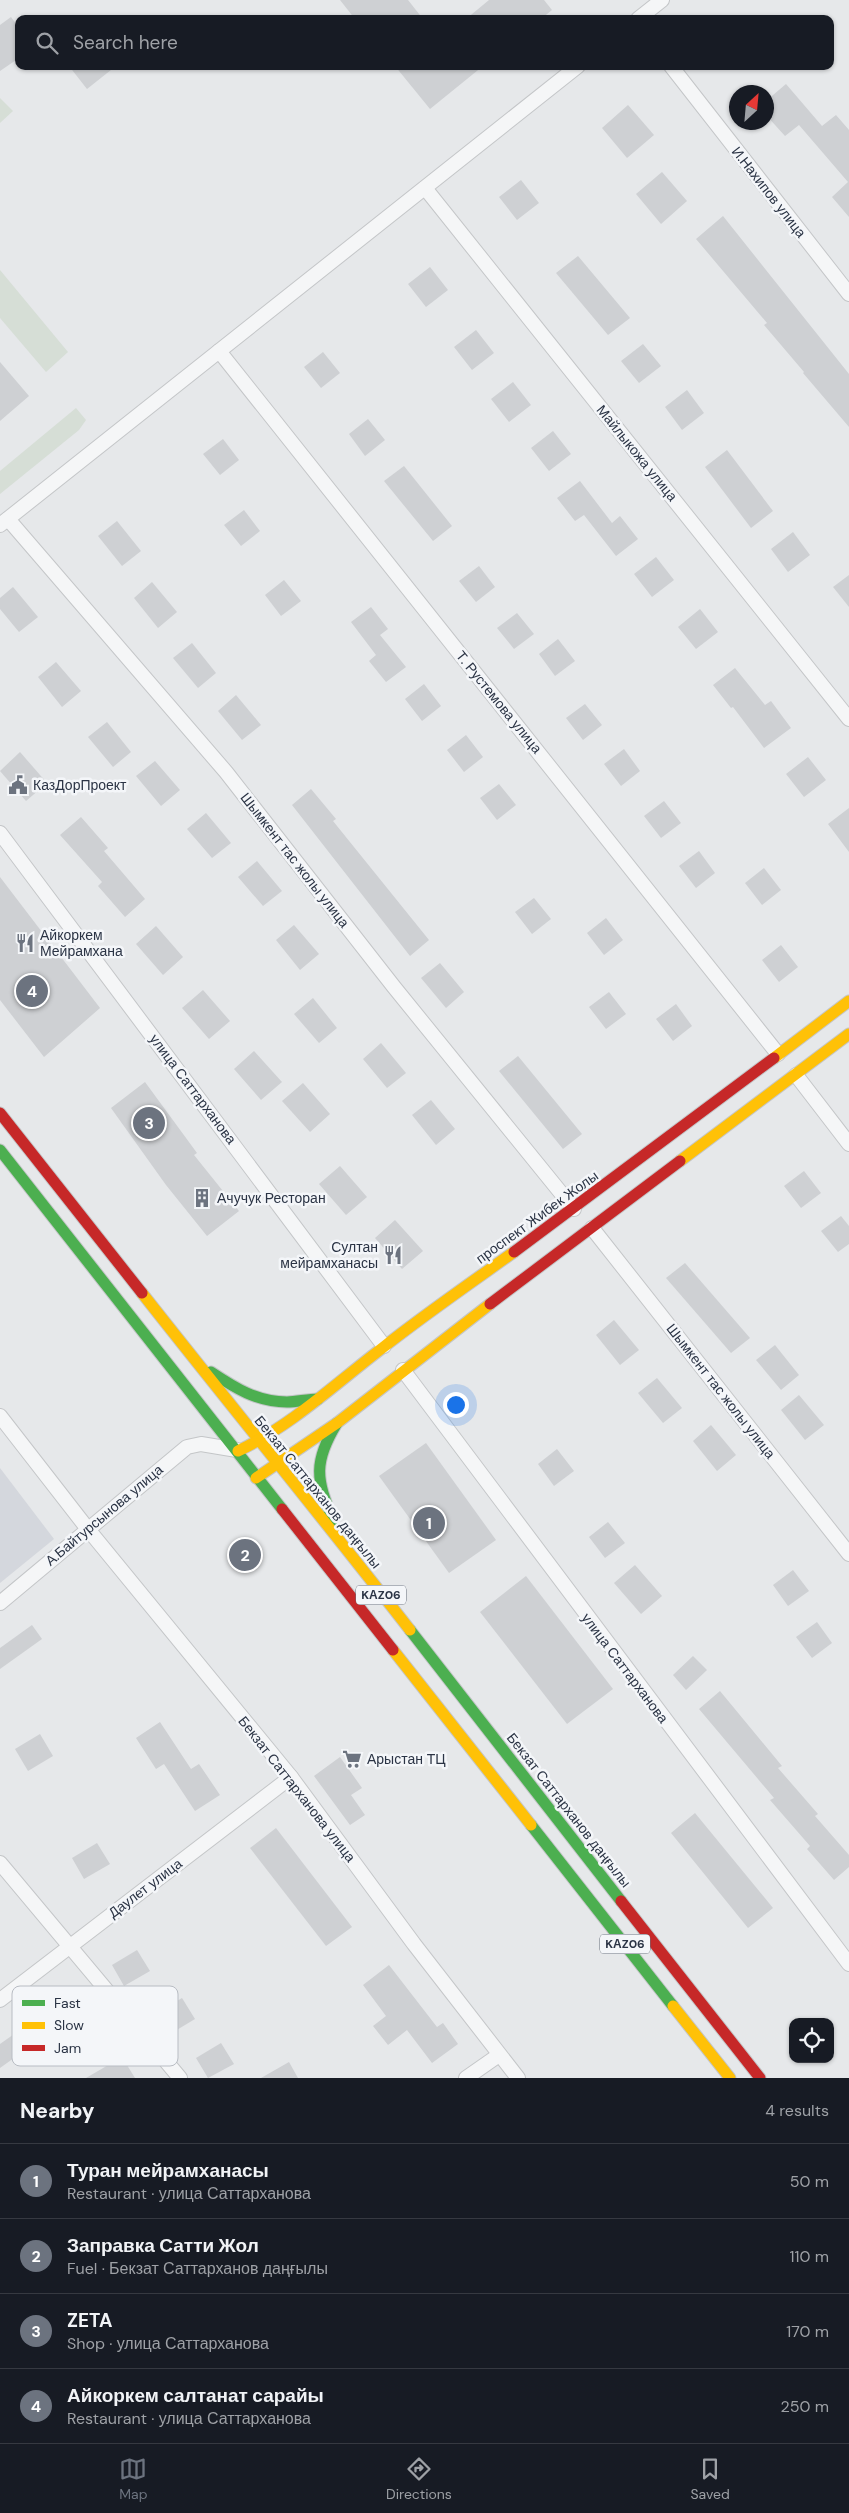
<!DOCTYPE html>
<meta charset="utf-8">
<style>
:root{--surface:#171b24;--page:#242831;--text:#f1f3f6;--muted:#9ea1a6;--line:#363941;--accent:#6c737f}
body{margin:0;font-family:"DM Sans",sans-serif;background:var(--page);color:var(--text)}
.controls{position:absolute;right:15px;bottom:15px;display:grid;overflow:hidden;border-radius:10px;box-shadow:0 1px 4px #0004}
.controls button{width:45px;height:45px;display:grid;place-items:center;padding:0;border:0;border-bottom:1px solid var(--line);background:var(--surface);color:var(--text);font:25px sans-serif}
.compass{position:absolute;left:729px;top:85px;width:45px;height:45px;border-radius:50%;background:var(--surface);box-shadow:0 1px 4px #0004;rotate:26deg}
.you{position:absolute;left:455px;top:1404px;width:18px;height:18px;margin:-12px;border:4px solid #fff;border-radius:50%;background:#1a73e8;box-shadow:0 0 0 8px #1a73e833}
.badge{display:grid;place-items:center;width:32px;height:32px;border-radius:50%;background:var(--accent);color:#fff;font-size:16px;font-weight:700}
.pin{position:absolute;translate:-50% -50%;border:2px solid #fff;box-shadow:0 1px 5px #0006}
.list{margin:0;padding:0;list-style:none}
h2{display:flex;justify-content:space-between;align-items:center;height:65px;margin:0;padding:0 20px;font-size:21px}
h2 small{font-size:16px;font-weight:400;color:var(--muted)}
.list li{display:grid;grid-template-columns:32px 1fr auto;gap:15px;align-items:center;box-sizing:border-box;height:75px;padding:0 20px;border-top:1px solid var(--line)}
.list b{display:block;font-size:19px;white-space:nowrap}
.list p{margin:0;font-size:16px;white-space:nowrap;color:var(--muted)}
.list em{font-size:16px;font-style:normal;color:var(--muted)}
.icon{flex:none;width:28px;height:28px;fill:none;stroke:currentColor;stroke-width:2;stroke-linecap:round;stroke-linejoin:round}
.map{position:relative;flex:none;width:849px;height:2078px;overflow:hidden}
.search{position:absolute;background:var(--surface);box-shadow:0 1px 4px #0004;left:15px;right:15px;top:15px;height:55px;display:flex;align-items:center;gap:12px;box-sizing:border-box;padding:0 18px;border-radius:10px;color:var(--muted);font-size:19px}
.sheet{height:365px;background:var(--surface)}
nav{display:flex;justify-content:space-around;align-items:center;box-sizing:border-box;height:70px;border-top:1px solid var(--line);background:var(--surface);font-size:14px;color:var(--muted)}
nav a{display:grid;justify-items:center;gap:2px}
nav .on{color:var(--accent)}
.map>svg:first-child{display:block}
.built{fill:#d4d7dd}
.grass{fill:#d6ded6}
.building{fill:#ced0d3}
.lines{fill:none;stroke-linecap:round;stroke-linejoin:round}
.street-casing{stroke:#c4c6c8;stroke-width:16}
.fast-casing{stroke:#c4c6c8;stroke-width:13}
.slow-casing{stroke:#c4c6c8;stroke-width:13}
.jam-casing{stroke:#c4c6c8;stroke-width:13}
.street{stroke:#f5f6f7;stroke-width:14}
.fast{stroke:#4caf50;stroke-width:11}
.slow{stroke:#ffc107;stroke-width:11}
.jam{stroke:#c62828;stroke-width:11}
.labels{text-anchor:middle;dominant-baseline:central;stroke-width:5;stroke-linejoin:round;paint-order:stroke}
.shield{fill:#f4f6f9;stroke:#676e7b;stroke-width:1}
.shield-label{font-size:12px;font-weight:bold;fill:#2b3445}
.street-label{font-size:14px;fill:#2b3445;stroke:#f4f6f9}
.poi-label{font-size:14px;fill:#2b3445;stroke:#f4f6f9;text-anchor:start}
.key{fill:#f4f6f9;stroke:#b8bcc3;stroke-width:1}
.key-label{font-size:14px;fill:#2b3445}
</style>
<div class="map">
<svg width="849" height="2078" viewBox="0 0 849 2078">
<rect width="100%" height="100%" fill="#e6e8ea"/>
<path class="built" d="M0,1468L54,1539L0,1583Z"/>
<g class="grass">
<path d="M0,98L13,111L0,123Z"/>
<path d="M0,270L68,352L46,372L0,318Z"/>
<path d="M76,408L86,420L79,430L0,494V471Z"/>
</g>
<g class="building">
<path d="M340,0H408L423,19H355Z"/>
<path d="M489,0H544L552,10L541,19H466Z"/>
<path d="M11,17L19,28V58L0,71V25Z"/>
<path d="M69,66H116L87,89Z"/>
<path d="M395,66H483L430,109Z"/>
<path d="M786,84L822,126L836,115L849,130V217L832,197L848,182L799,125L785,136L766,115V101Z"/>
<path d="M628,105L654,135L627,158L602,128Z"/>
<path d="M662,172L687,201L661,224L636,194Z"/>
<path d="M521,180L539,203L517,220L499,197Z"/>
<path d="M723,216L849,374V427L803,373L804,372L764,325L767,323L696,239Z"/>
<path d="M578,256L630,318L608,335L556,273Z"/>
<path d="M430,267L448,290L426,307L408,284Z"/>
<path d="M476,330L494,353L472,370L454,347Z"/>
<path d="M643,344L661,366L639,383L621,361Z"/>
<path d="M323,352L340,373L321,388L304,367Z"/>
<path d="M0,362L29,396L0,421Z"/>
<path d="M513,382L531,405L509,422L491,399Z"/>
<path d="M687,390L704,413L682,430L665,407Z"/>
<path d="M368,419L385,440L365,456L349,434Z"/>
<path d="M553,431L571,454L549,471L531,448Z"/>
<path d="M223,439L239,460L220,475L203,454Z"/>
<path d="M727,450L773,511L751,528L705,467Z"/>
<path d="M404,466L452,526L433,541L384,481Z"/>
<path d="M580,481L612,523L620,516L638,539L616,556L584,515L575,521L557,498Z"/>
<path d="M244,510L260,531L241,546L224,525Z"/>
<path d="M117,521L141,551L122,566L98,536Z"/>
<path d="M793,532L810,555L788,572L771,549Z"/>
<path d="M656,557L674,580L652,597L634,574Z"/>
<path d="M479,566L495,587L476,602L459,581Z"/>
<path d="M849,575V607L833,587Z"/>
<path d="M284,580L301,601L281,616L265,595Z"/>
<path d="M152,582L177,612L158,628L134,598Z"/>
<path d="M13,587L38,617L19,632L0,609V598Z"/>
<path d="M371,607L388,629L380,635L406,667L386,682L369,661L376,655L351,622Z"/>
<path d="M700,609L718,632L696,649L678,627Z"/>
<path d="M517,613L534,634L514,649L497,628Z"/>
<path d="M558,639L575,661L555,676L539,654Z"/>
<path d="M192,643L216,673L198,688L173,658Z"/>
<path d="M56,662L81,691L62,707L38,677Z"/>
<path d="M735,668L765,705L771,701L791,728L764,748L733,707L731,708L713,685Z"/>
<path d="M424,684L441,706L422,721L405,699Z"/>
<path d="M236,695L261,725L242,740L218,711Z"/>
<path d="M585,704L602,725L583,740L566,718Z"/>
<path d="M107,722L131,752L113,767L88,737Z"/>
<path d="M466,735L483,757L464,772L447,750Z"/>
<path d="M624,749L640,771L621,786L604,764Z"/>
<path d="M20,752L47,783L26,801L0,771Z"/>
<path d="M808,757L826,780L804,797L786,774Z"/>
<path d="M155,761L180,790L161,806L136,776Z"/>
<path d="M499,784L516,805L497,820L480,798Z"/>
<path d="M311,789L336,819L333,821L429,940L410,956L292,805Z"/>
<path d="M664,801L681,823L661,838L644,816Z"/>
<path d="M849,808V852L828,824Z"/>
<path d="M206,813L231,843L212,858L187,829Z"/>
<path d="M81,817L108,848L104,851L145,899L125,917L98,886L102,882L60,835Z"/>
<path d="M699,851L715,873L696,888L679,866Z"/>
<path d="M257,861L282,891L263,906L238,877Z"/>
<path d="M764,868L781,890L762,905L745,883Z"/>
<path d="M0,877L100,1008L44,1057L0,1000Z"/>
<path d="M534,898L551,919L532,934L515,912Z"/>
<path d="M606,918L623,940L604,955L587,933Z"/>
<path d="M294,925L319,954L300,970L276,940Z"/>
<path d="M156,926L183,957L163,975L136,944Z"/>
<path d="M781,945L798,967L779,982L762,960Z"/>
<path d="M440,963L464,992L446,1008L421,978Z"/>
<path d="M203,990L230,1021L209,1039L182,1008Z"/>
<path d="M609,992L626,1014L606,1029L589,1007Z"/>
<path d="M313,998L337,1028L319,1043L294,1014Z"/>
<path d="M676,1004L692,1026L673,1041L656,1019Z"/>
<path d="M381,1043L406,1073L387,1088L363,1059Z"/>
<path d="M254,1051L282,1082L261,1100L234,1069Z"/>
<path d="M518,1056L582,1134L563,1149L499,1071Z"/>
<path d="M145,1082L197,1153L194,1155L239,1211L207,1236L166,1185L111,1108Z"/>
<path d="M303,1083L330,1114L310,1132L282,1101Z"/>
<path d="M431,1100L455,1129L436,1145L412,1115Z"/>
<path d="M340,1166L367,1197L346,1215L319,1184Z"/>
<path d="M804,1171L821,1193L801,1208L784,1186Z"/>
<path d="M841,1216L849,1226V1244L838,1252L821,1231Z"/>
<path d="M395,1220L423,1251L402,1269L375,1238Z"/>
<path d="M685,1263L750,1338L731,1353L666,1278Z"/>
<path d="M614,1320L639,1350L620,1365L596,1335Z"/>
<path d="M775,1345L799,1375L781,1390L756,1360Z"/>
<path d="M657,1378L682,1408L663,1423L638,1393Z"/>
<path d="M799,1395L824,1425L805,1440L781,1410Z"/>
<path d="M711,1425L736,1455L717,1471L693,1441Z"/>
<path d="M426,1443L496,1540L449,1573L379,1476Z"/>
<path d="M557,1449L574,1471L554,1486L538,1464Z"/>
<path d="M608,1522L625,1543L605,1558L589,1537Z"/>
<path d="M635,1565L662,1596L641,1614L614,1583Z"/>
<path d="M793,1570L809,1591L788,1606L773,1585Z"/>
<path d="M526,1576L613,1689L567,1724L480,1612Z"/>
<path d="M817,1622L832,1643L812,1658L796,1637Z"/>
<path d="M32,1625L42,1639L0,1669V1648Z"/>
<path d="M693,1656L707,1670L686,1690L673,1675Z"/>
<path d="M720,1691L782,1766L778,1768L818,1814L815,1816L849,1855V1867L834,1880L807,1849L810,1846L770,1800L774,1798L699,1709Z"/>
<path d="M160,1722L191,1769L199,1764L220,1795L195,1811L164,1764L156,1769L136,1738Z"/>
<path d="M40,1734L53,1756L28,1771L15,1749Z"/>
<path d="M340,1757L362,1788L351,1795L365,1815L350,1825L314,1776Z"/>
<path d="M695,1813L773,1908L748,1928L671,1833Z"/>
<path d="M276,1828L352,1927L326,1946L250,1848Z"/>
<path d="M97,1843L110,1864L84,1879L72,1858Z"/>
<path d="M137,1950L150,1971L124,1986L112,1965Z"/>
<path d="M389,1965L437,2027L443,2023L458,2044L432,2063L407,2030L388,2045L373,2026L386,2016L363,1985Z"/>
<path d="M182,1998L195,2019L170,2034L157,2013Z"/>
<path d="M17,2032L28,2048L0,2068V2044Z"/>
<path d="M221,2043L234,2064L208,2078L196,2058Z"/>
<path d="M122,2057L135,2078H86Z"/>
<path d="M289,2062L298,2078H261Z"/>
</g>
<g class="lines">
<g class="street-casing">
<g id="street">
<path d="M638,19L662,0"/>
<path d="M671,66L849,294"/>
<path d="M425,188L849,719"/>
<path d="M219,351L778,1054"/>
<path d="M8,519L226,772L394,987L574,1209"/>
<path d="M0,525L578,66"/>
<path d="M0,833L384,1346"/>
<path d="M796,1075L849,1144"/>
<path d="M592,1228L849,1554"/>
<path d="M403,1370L849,1964"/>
<path d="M0,1416L87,1528L291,1777L414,1944L518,2078"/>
<path d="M0,1603L187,1447L201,1444L237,1450"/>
<path d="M0,1863L180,2078"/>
<path d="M0,2000L291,1777"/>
<path d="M466,2078L499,2055"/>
</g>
</g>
<g class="fast-casing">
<g id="fast">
<path d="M0,1150L282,1509"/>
<path d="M211,1372C235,1388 257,1402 287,1402C297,1402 307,1399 318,1399"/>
<path d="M333,1520C316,1479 313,1462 337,1423"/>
<path d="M410,1630L621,1901"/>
<path d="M531,1825L673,2006"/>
</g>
</g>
<g class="slow-casing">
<g id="slow">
<path d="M774,1058L849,1001"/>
<path d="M680,1161L849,1034"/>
<path d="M142,1293C231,1406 322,1517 410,1630"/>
<path d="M238,1451C292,1425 334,1385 381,1349C424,1315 469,1284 514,1252"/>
<path d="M256,1478L337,1423L490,1304"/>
<path d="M393,1650L531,1825"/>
<path d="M673,2006L730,2078"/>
</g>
</g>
<g class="jam-casing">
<g id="jam">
<path d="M0,1113L142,1293"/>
<path d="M514,1252L774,1058"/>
<path d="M490,1304L680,1161"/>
<path d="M282,1509L393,1650"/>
<path d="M621,1901L760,2078"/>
</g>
</g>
<use href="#street" class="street"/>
<use href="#fast" class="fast"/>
<use href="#slow" class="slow"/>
<use href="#jam" class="jam"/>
</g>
<defs>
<g id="civic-bare" transform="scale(1.5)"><path d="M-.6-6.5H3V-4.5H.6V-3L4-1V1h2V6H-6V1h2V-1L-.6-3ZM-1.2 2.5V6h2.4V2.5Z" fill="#6c737f" stroke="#f4f6f9" stroke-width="2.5" paint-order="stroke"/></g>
<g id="restaurant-bare" transform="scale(1.5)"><path d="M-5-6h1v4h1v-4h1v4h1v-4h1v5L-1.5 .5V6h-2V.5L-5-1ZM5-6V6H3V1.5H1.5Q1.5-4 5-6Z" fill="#6c737f" stroke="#f4f6f9" stroke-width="2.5" paint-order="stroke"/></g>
<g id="building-bare" transform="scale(1.5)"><path d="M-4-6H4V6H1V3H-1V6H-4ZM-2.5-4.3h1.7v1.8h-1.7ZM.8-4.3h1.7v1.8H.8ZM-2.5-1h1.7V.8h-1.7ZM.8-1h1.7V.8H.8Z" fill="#6c737f" stroke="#f4f6f9" stroke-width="2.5" paint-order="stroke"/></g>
<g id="supermarket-bare" transform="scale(1.5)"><path d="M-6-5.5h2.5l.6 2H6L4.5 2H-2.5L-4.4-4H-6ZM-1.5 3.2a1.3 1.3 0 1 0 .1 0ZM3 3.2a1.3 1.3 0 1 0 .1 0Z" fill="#6c737f" stroke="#f4f6f9" stroke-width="2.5" paint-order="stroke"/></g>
</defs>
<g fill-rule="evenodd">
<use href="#civic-bare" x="18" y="785"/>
<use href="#restaurant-bare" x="25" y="943"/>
<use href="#building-bare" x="202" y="1198"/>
<use href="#restaurant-bare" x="393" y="1255"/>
<use href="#supermarket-bare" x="352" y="1759"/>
</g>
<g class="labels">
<g class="shield">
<rect x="356" y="1585.5" width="50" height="19" rx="4"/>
<rect x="600" y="1934.5" width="50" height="19" rx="4"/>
</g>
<g class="shield-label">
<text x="381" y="1595">KАZ06</text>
<text x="625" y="1944">KАZ06</text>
</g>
<g class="street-label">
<text transform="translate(769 192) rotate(52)">И.Нахипов улица</text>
<text transform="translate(637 453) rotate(51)">Майлыкожа улица</text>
<text transform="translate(499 702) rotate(51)">Т. Рустемова улица</text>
<text transform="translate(295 860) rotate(52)">Шымкент тас жолы улица</text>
<text transform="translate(193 1089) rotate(53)">улица Саттарханова</text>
<text transform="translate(537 1217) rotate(-36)">проспект Жибек Жолы</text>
<text transform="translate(721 1391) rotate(52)">Шымкент тас жолы улица</text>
<text transform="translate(318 1492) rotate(51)">Бекзат Саттарханов даңғылы</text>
<text transform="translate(104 1515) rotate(-40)">А.Байтурсынова улица</text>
<text transform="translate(625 1668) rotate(53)">улица Саттарханова</text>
<text transform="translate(297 1789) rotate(52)">Бекзат Саттарханова улица</text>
<text transform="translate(569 1810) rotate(52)">Бекзат Саттарханов даңғылы</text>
<text transform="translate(145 1888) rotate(-37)">Даулет улица</text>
</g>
<g class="poi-label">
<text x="33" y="785">КазДорПроект</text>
<text x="40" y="935">Айкоркем<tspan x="40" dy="16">Мейрамхана</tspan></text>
<text x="217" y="1198">Ачучук Ресторан</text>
<text x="378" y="1247" text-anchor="end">Султан<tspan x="378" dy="16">мейрамханасы</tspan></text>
<text x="367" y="1759">Арыстан ТЦ</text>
</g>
</g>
<rect x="12" y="1986" width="166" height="80" rx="8" class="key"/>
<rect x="22" y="2000" width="23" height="6" fill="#4caf50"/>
<rect x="22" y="2022" width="23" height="7" fill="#ffc107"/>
<rect x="22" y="2045" width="23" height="6" fill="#c62828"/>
<g class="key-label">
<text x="54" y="2008">Fast</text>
<text x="54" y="2030">Slow</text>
<text x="54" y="2053">Jam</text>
</g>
</svg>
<div class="controls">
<button><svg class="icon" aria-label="locate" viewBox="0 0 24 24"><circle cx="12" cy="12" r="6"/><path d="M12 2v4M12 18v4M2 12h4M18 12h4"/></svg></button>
</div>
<svg class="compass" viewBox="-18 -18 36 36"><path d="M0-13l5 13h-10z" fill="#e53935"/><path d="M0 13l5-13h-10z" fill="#9ea1a6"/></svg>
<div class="you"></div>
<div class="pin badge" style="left:429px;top:1523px">1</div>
<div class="pin badge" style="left:245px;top:1555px">2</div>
<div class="pin badge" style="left:149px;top:1123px">3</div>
<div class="pin badge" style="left:32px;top:991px">4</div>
<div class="search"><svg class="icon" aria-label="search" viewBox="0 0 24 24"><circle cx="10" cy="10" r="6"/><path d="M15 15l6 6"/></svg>Search here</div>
</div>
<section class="sheet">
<h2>Nearby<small>4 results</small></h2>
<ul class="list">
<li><span class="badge">1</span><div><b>Туран мейрамханасы</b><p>Restaurant · улица Саттарханова</p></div><em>50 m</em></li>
<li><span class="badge">2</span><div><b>Заправка Сатти Жол</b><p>Fuel · Бекзат Саттарханов даңғылы</p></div><em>110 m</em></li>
<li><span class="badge">3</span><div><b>ZETA</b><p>Shop · улица Саттарханова</p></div><em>170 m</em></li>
<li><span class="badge">4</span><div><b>Айкоркем салтанат сарайы</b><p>Restaurant · улица Саттарханова</p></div><em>250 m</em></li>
</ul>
</section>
<nav>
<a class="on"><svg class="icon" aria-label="map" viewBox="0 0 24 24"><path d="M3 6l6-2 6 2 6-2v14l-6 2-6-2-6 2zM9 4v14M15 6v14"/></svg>Map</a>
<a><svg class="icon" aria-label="directions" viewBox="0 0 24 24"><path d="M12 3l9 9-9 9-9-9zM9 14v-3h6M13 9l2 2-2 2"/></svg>Directions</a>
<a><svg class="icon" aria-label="saved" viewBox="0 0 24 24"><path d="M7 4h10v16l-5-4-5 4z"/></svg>Saved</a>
</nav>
